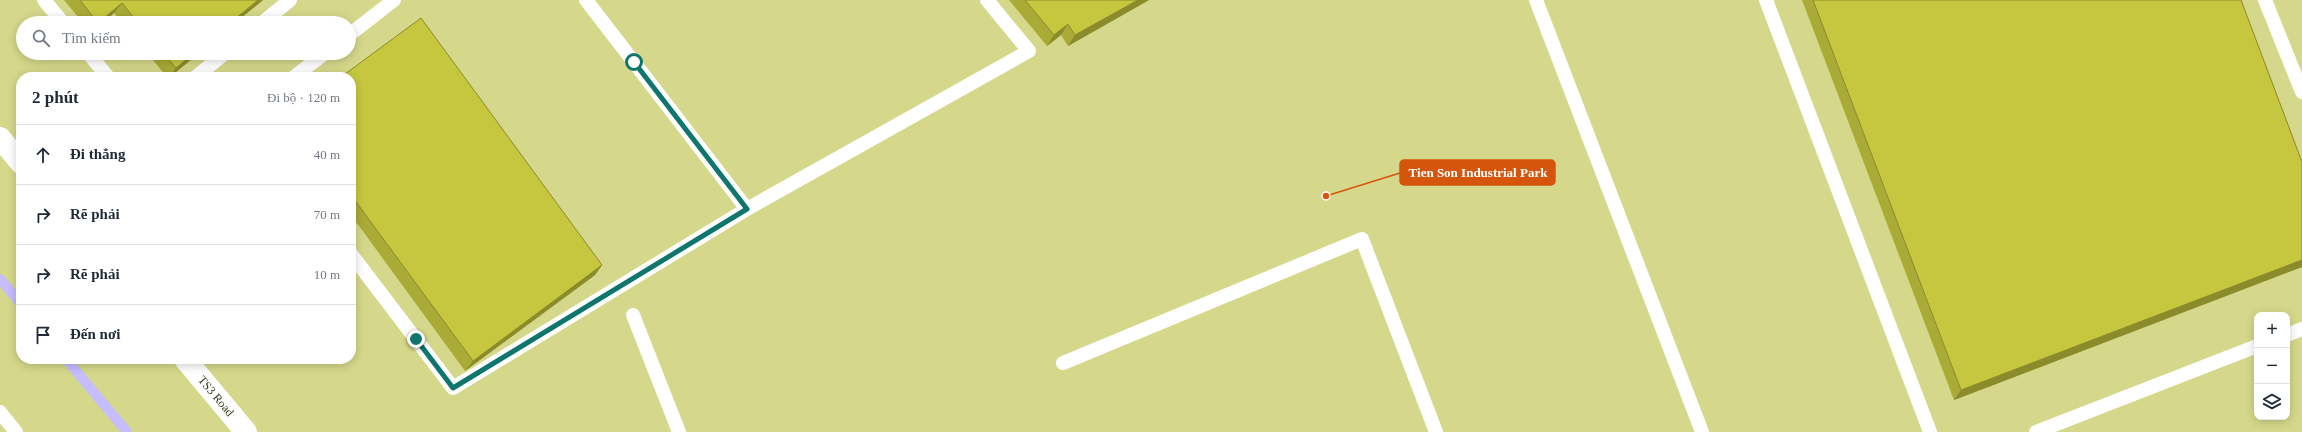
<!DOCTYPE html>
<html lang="vi">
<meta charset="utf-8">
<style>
:root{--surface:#fff;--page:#f6f6f7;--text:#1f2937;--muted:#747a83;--line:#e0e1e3}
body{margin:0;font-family:"Times New Roman",serif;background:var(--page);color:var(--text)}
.controls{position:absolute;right:12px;bottom:12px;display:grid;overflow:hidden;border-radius:8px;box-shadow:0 2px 10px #0003}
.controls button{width:36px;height:36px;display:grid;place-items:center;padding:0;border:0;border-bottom:1px solid var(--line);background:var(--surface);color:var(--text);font:20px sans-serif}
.stop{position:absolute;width:12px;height:12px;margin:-9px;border:3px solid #0f766e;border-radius:50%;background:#fff}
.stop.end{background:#0f766e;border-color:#fff;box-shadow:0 1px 4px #0008}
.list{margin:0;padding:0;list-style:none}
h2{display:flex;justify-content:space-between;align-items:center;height:52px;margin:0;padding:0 16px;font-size:17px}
h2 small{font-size:13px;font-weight:400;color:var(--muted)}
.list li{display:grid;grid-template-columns:26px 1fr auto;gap:12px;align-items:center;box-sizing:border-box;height:60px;padding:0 16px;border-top:1px solid var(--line)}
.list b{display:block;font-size:15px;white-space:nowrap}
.list em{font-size:13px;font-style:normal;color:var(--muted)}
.icon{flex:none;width:22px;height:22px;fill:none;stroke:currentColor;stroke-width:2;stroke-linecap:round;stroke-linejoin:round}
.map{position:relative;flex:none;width:2302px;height:432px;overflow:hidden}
.search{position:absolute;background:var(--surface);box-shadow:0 2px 10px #0003;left:16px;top:16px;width:340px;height:44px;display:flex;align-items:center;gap:10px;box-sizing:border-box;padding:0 14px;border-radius:22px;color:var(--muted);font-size:15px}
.panel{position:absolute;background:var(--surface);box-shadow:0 2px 10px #0003;left:16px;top:72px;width:340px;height:292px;border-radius:16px}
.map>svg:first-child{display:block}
.built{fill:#d5d88a;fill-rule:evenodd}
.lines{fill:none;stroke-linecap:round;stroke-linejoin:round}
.stream{stroke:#c5bdfe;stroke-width:10}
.service{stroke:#fff;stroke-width:14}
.minor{stroke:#fff;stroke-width:22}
.wall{fill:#aaab36}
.shaded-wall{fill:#8b8b2c}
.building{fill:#c6c73f;stroke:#8b8b2c}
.route{stroke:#0f766e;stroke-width:5}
.labels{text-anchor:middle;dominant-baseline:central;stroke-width:3.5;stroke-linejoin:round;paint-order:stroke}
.street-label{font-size:12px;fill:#343418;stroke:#fefefe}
.leader{fill:none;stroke:#d6550d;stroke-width:1.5}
.callout-dot{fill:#d6550d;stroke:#fefefe;stroke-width:1.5}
.callout{fill:#d6550d;stroke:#d6550d;stroke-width:1.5}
.callout-label{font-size:13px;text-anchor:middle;font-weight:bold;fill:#fff}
</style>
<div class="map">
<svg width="2302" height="432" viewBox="0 0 2302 432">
<rect width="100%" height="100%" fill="#e1e39e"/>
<path class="built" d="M0,0H2302V432H0ZM23,23H349V53H23ZM21,77H351V359H21ZM2257,315H2287V417H2257Z"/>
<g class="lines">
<g class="stream">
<path d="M0,279L21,304"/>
<path d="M66,359L127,432"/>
</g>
<g class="service">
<path d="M44,0L63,23"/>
<path d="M1536,0L1702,432"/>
<path d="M1766,0L1930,432"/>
<path d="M2265,0L2302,92"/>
<path d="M262,23L290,0"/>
<path d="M349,35L394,0"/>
<path d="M88,53L108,77"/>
<path d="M196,77L225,53"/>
<path d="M294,77L325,53"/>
<path d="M747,209L1029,51L987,0"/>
<path d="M351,254L453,388L747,209L586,0"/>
<path d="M633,315L679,432"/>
<path d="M2287,335L2302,329"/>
<path d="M1063,363L1362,239L1436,432"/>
<path d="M0,412L16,432"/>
<path d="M2036,432L2257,346"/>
</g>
<g class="minor">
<path d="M0,138L21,163"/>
<path d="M185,359L246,432"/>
</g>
</g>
<g class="wall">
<path d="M64,0H263L235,23H122L114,13L103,23H83Z"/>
<path d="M1009,0H1149L1068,46L1061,35L1047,46Z"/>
<path d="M1802,0H2241L2302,162V267L1954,400Z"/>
<path d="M147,53H199L170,77H167Z"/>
<path d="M351,77L602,265L595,275L465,371L351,215Z"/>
</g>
<g class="shaded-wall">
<path d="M258,0H263L235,23H230Z"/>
<path d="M1138,0H1149L1068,46L1075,35Z"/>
<path d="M122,3L114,13L103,23H98Z"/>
<path d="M1068,24L1061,35L1047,46L1054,35Z"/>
<path d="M194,53H199L170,77H169L176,68Z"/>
<path d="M2302,260V267L1954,400L1961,390Z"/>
<path d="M602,265L595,275L465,371L473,361Z"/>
</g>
<g class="building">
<path d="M80,0H258L230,23H138L122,3L98,23Z"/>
<path d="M1025,0H1138L1075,35L1068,24L1054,35Z"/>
<path d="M1813,0H2241L2302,162V260L1961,390Z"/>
<path d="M421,18L602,265L473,361L351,195V77H341Z"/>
<path d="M163,53H194L176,68Z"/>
</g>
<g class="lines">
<path class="route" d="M416,339L453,388L747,209L634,62"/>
</g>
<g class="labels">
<g class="street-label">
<text transform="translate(216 396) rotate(50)">TS3 Road</text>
</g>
</g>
<path class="leader" d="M1326 196L1400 173"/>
<circle class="callout-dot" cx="1326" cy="196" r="4"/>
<rect class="callout" x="1400" y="160" width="155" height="25" rx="4"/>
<g class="callout-label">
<text x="1478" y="177">Tien Son Industrial Park</text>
</g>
</svg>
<div class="controls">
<button>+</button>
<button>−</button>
<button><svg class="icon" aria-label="layers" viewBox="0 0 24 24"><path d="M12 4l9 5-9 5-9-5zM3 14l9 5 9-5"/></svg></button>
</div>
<div class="stop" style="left:634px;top:62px"></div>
<div class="stop end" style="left:416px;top:339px"></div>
<div class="search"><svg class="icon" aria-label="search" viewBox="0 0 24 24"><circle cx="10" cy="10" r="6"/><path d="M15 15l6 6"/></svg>Tìm kiếm</div>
<section class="panel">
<h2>2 phút<small>Đi bộ · 120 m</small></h2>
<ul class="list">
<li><svg class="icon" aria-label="ahead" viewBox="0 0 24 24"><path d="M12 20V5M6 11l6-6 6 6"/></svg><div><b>Đi thẳng</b></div><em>40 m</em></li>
<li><svg class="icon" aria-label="right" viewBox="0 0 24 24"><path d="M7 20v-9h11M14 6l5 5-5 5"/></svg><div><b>Rẽ phải</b></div><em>70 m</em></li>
<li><svg class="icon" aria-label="right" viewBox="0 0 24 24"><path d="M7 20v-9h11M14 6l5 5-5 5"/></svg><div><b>Rẽ phải</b></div><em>10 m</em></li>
<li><svg class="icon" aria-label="arrive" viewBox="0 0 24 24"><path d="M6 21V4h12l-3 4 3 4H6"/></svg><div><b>Đến nơi</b></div></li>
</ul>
</section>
</div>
